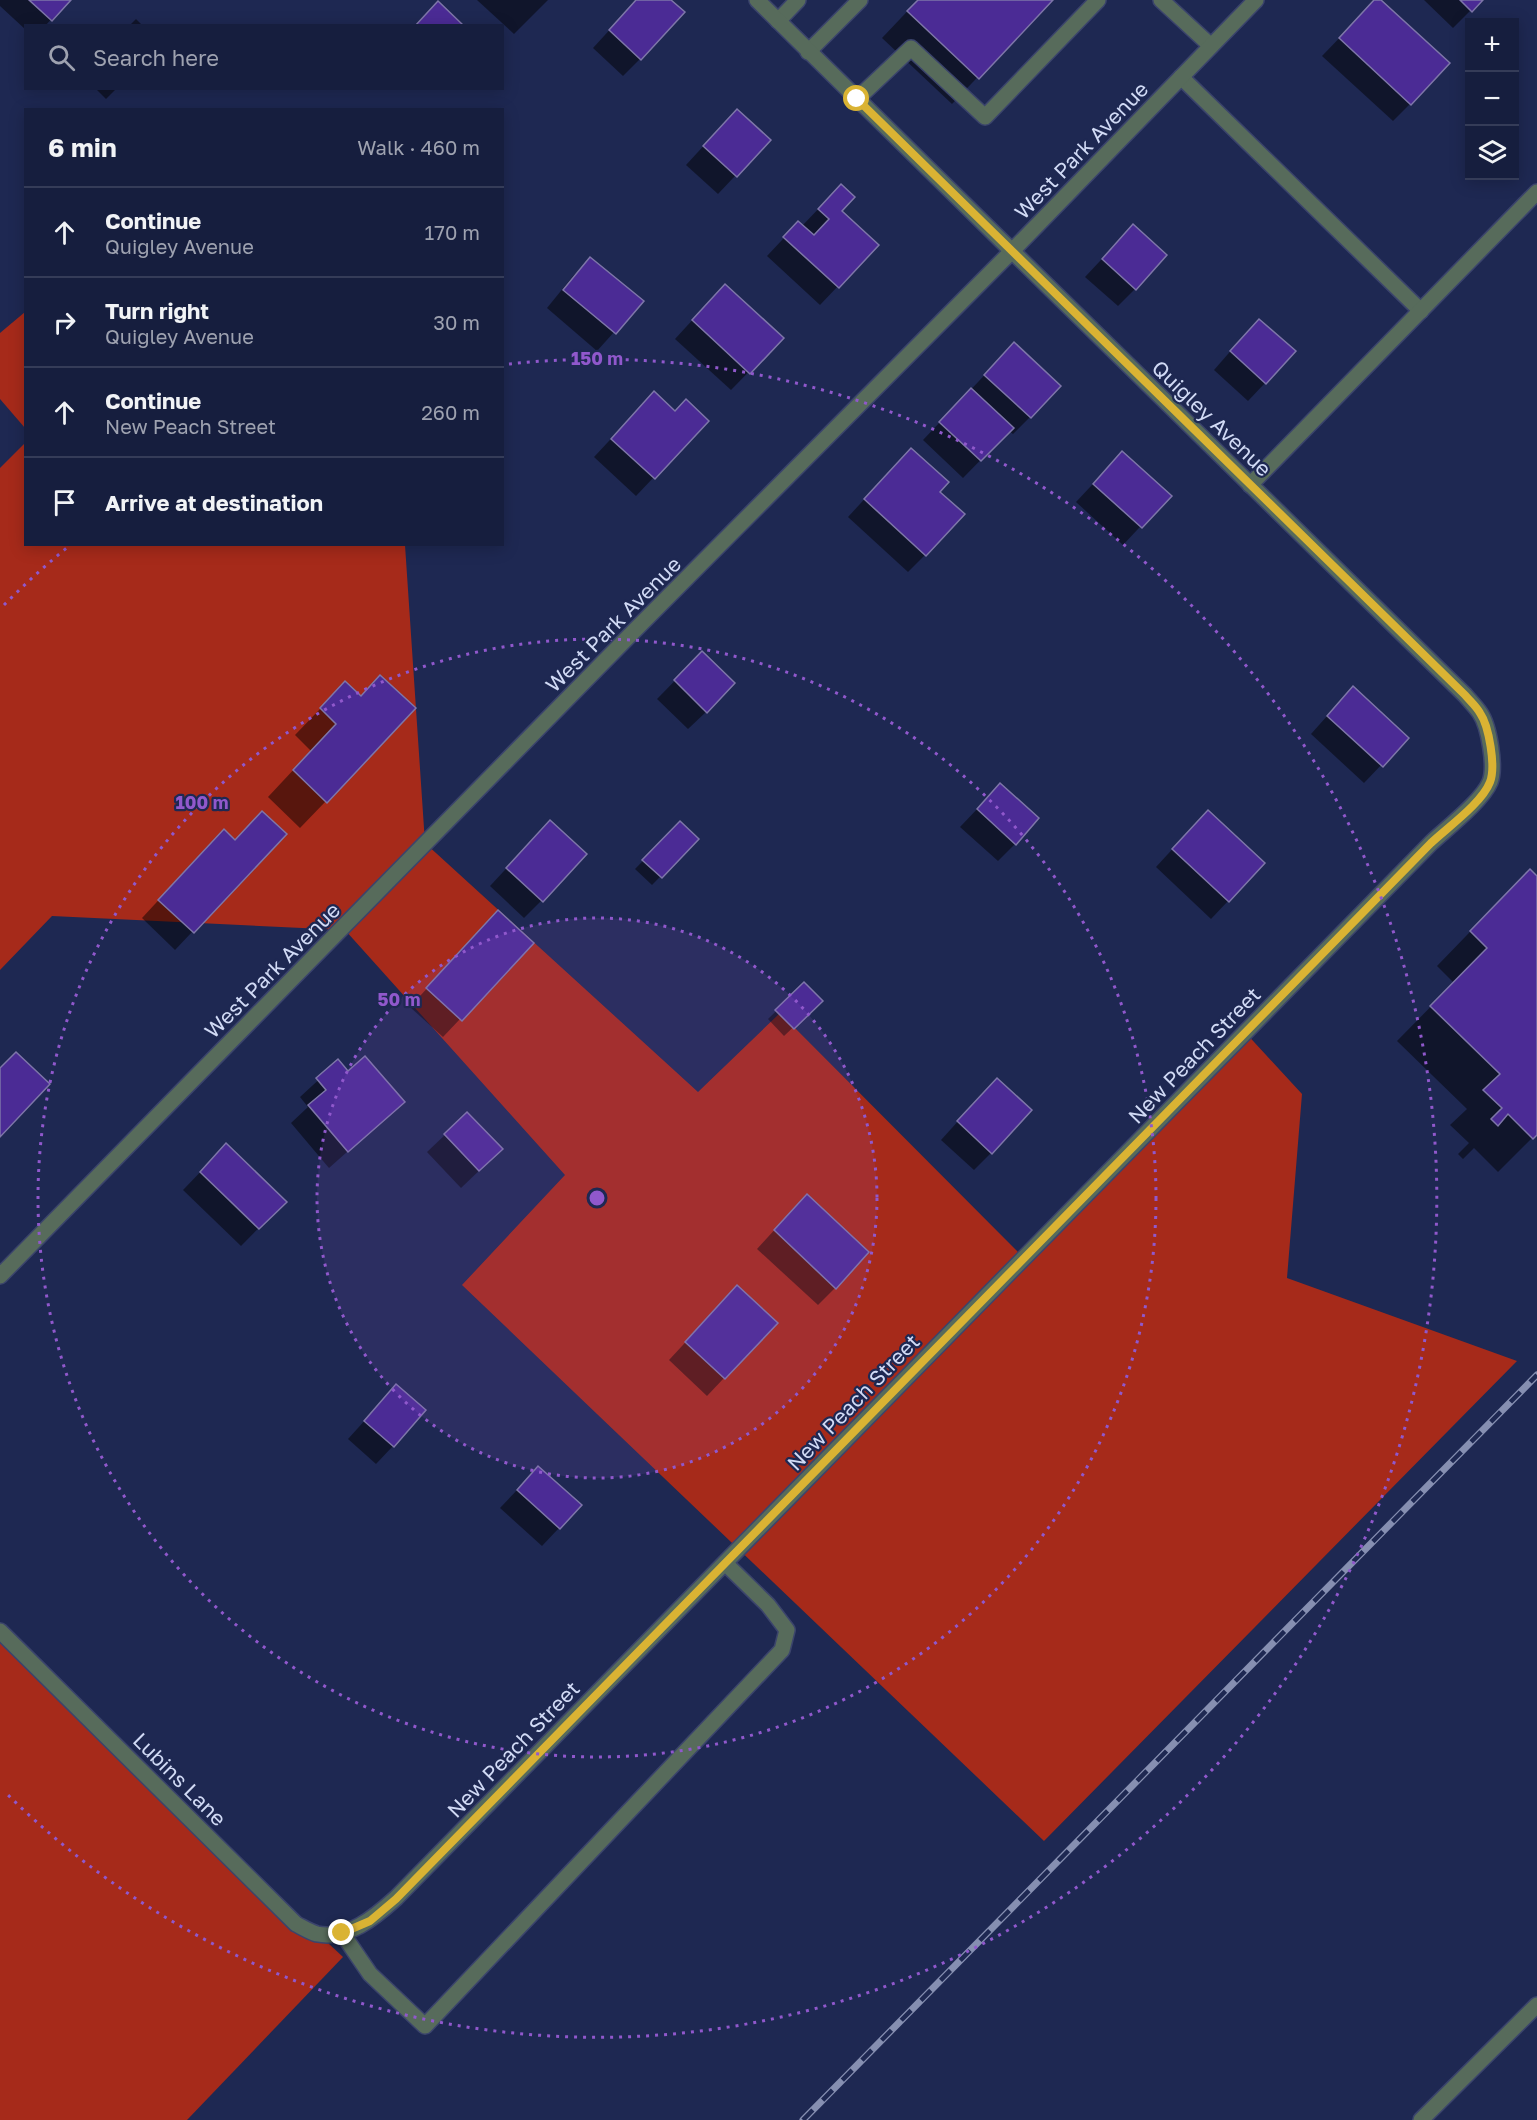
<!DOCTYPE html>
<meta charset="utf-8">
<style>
:root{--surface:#161e3e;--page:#1f2745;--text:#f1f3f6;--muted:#9ea2b0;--line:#353c58}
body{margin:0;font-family:"Golos Text",sans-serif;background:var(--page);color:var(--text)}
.controls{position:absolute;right:18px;top:18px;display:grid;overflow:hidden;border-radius:0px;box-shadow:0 3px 15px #0003}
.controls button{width:54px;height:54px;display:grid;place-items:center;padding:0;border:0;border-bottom:2px solid var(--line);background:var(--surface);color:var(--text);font:30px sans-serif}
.stop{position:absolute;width:18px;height:18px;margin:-14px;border:4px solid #dab333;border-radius:50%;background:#fff}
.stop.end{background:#dab333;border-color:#fff;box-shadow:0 2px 6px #0008}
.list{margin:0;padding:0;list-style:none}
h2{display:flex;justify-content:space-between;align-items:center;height:78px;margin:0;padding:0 24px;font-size:26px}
h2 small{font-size:20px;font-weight:400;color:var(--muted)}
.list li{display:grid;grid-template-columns:39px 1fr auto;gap:18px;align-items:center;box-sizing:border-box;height:90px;padding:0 24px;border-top:2px solid var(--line)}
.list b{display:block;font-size:22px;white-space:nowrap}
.list p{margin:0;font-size:20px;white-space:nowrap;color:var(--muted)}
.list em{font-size:20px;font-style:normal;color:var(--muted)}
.icon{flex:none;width:33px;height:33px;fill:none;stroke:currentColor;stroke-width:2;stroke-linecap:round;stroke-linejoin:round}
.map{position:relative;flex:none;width:1537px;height:2120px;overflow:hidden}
.search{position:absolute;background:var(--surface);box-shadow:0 3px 15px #0003;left:24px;top:24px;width:480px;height:66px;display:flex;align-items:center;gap:15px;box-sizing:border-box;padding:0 21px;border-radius:0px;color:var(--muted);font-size:22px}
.panel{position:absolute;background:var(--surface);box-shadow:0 3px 15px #0003;left:24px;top:108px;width:480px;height:438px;border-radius:0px}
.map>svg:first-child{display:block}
.forest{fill:#a62a1a}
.shadow{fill:#0007}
.building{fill:#4b2b95;stroke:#7e76a9;stroke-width:1.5}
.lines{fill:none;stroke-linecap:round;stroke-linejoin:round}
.service-casing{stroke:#3b446c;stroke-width:18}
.minor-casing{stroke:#3b446c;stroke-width:18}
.tertiary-casing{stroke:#3b446c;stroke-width:18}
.service{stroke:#576b5b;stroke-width:15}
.minor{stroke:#576b5b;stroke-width:15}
.tertiary{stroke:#576b5b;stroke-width:15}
.rail-casing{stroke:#868fb1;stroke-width:7}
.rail{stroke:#1e2852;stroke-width:4.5;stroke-dasharray:14;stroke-linecap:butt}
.route{stroke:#dab333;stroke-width:8}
.ring{fill:none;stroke:#9058cc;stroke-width:3;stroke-dasharray:3 6}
.labels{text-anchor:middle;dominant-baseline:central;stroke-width:4.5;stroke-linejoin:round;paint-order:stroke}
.street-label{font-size:21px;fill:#d1daf5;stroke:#1e2852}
.centre{fill:#9058cc;stroke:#1e2852;stroke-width:3}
.ring-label{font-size:18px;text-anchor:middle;font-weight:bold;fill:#9058cc;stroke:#1e2852;stroke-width:4.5;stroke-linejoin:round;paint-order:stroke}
</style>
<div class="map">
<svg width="1537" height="2120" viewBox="0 0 1537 2120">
<rect width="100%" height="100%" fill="#1e2852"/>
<g class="forest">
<path d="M25,312V428L0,399V333Z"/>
<path d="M25,443L26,544L405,545L425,843L698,1092L780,1013L1021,1255L1243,1030L1302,1094L1287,1278L1517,1361L1044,1841L462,1285L565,1175L345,930L52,916L0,970V468Z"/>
<path d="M0,1635L343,1957L187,2120H0Z"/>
</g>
<g class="shadow">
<path d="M0,0H69L45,26H26V30L0,6Z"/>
<path d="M477,0H548L514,34Z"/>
<path d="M637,0H669L640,59L623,76L593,48Z"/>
<path d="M918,0H1051L952,104L882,38Z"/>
<path d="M1376,0H1379L1410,104L1393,121L1322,56Z"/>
<path d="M1424,0H1481L1453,28Z"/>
<path d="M136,19L143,26H129Z"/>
<path d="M95,88H117L106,99Z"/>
<path d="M720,128L769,140L718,194L686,165Z"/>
<path d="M823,204L840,211L877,245L820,305L767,256L798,223L802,226Z"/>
<path d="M1116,244L1135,289L1118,306L1085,277Z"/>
<path d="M590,259L642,301L597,351L547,308L573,276Z"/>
<path d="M708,303L782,338L731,390L675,339Z"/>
<path d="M1242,338L1265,383L1248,401L1214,370Z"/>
<path d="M997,362L1030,417L1013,434L1009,431L963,478L923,440Z"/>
<path d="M637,411L675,412L707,421L636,496L594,457Z"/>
<path d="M1122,453L1169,496L1123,545L1076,502Z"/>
<path d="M894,467L938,492L925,555L908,572L848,517Z"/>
<path d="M702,653L706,712L688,729L657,699Z"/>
<path d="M345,683L326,801L300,828L268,797L311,751L295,735Z"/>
<path d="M1336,706L1407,738L1364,783L1311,734Z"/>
<path d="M1000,785L1015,844L998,861L960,827Z"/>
<path d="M680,823L697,839L652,885L635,869Z"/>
<path d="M1190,830L1263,864L1211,919L1156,867Z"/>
<path d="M285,834L175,950L142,918L206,849Z"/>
<path d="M533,840L542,900L524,918L490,886Z"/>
<path d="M1537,878V1133L1498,1172L1474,1148L1463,1159L1458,1154L1469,1143L1450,1125L1467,1109L1397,1041L1454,983L1437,966L1496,905Z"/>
<path d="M480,930L532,943L443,1037L410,1007Z"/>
<path d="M804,984L821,1001L784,1036L768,1019Z"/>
<path d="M338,1062L348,1073L403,1102L329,1168L291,1123L308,1107L300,1097Z"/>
<path d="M980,1097L991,1153L974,1170L941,1140Z"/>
<path d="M467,1114L484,1166L461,1188L427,1152Z"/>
<path d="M209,1163L284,1202L241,1246L183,1190Z"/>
<path d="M789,1214L835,1288L818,1305L757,1249Z"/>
<path d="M720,1305L776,1323L707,1396L669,1360Z"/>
<path d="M396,1386L393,1446L376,1464L348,1439Z"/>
<path d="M538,1468L559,1528L542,1546L500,1508Z"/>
</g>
<g class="building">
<path d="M29,0H71L52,21Z"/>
<path d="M636,0H671L685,12L641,60L609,30Z"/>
<path d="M918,0H1053L979,79L907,11Z"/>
<path d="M1374,0H1381L1450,63L1411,105L1339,38Z"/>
<path d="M1460,0H1483L1472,12Z"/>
<path d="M438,1L464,26H415Z"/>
<path d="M737,109L771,140L737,177L703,146Z"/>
<path d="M841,184L855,197L842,211L879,245L839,288L783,237L798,221L814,235L829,219L818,209Z"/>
<path d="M1133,224L1167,255L1136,290L1102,259Z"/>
<path d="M590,257L644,301L616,334L563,290Z"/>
<path d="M725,284L784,338L750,374L692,320Z"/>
<path d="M1259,319L1296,351L1266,384L1230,351Z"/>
<path d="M1014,342L1061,386L1031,418L984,375Z"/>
<path d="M971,388L1014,428L981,461L939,422Z"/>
<path d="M654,391L675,411L686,399L709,421L655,479L611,439Z"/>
<path d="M911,448L949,482L940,492L965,514L926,556L864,499Z"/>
<path d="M1122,451L1172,496L1142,528L1093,484Z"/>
<path d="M702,651L735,683L707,713L674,680Z"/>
<path d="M380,675L416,708L327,803L293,770L336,724L320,708L345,681L361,696Z"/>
<path d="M1353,686L1409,738L1383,767L1327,716Z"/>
<path d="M1000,783L1039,818L1016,845L977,809Z"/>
<path d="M1208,810L1265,863L1229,902L1172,849Z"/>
<path d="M262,811L287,834L194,933L158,900L224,829L235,840Z"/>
<path d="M550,820L587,854L543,902L506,868Z"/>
<path d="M680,821L699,839L662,878L642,860Z"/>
<path d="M1530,869L1537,876V1135L1533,1139L1508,1114L1498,1126L1491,1119L1502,1108L1483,1090L1500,1074L1430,1006L1487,948L1470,931Z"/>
<path d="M498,910L534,943L462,1021L426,988Z"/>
<path d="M804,982L823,1001L794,1029L775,1010Z"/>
<path d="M16,1052L50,1084L0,1137V1068Z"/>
<path d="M365,1056L405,1102L348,1152L308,1105L326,1090L316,1078L338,1059L348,1071Z"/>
<path d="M997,1078L1032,1110L992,1154L957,1121Z"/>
<path d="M467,1112L503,1149L479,1171L444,1134Z"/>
<path d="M226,1143L287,1202L259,1229L200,1172Z"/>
<path d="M807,1194L869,1252L836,1289L774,1230Z"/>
<path d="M737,1285L778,1323L725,1379L685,1342Z"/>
<path d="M396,1384L426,1410L394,1447L364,1421Z"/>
<path d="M538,1466L582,1505L560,1529L517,1490Z"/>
</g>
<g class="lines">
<g class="service-casing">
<g id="service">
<path d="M1161,0L1211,46"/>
<path d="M778,21L798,0"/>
<path d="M808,52L860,0"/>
<path d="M1181,77L1421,311"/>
<path d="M857,99L911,48L985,117L1098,0"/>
<path d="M1250,485L1537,192"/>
<path d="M342,1933L370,1974L425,2026L782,1650L787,1630L768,1605L725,1563"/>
<path d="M1421,2120L1537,2005"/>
</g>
</g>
<g class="minor-casing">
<path id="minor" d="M0,1276L635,630L1012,251L1465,695C1470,701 1476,707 1480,713C1489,726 1496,767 1490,782C1482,801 1447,828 1431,843L396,1898C375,1917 348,1940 317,1934C310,1932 302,1927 296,1924L0,1631"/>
</g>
<g class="tertiary-casing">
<path id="tertiary" d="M757,0L1012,251L1256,0"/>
</g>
<use href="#service" class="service"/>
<use href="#minor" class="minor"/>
<use href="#tertiary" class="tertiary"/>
<g class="rail-casing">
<path id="rail" d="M803,2120L1537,1375"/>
</g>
<use href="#rail" class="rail"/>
</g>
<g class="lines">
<path class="route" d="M342,1933L370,1921L396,1899L1431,843C1448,827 1482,803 1490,782C1496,767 1489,726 1480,713C1476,706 1470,701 1465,695L857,99"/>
</g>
<circle cx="597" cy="1198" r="280" fill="#9058cc" fill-opacity=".12"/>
<g class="ring">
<circle cx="597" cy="1198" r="280"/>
<circle cx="597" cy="1198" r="559"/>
<path d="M4 605A839 839 0 0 1 69 546M509 364A839 839 0 1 1 4 1791"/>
</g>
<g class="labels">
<g class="street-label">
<text transform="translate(1081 150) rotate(-46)">West Park Avenue</text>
<text transform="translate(1212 418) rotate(44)">Quigley Avenue</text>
<text transform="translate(613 624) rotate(-45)">West Park Avenue</text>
<text transform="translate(272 970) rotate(-45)">West Park Avenue</text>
<text transform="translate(1194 1055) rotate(-46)">New Peach Street</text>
<text transform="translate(853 1402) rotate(-46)">New Peach Street</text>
<text transform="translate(513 1749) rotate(-46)">New Peach Street</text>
<text transform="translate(180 1779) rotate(45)">Lubins Lane</text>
</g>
</g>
<circle cx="597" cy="1198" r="9" class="centre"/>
<g class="ring-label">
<text x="597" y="365">150 m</text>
<text x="202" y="809">100 m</text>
<text x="399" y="1006">50 m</text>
</g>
</svg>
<div class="controls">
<button>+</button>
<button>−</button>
<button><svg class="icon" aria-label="layers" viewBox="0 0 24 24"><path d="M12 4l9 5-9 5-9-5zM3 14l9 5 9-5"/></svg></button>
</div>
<div class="stop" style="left:857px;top:99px"></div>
<div class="stop end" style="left:342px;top:1933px"></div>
<div class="search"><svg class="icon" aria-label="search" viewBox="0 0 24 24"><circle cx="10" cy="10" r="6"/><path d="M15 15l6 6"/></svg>Search here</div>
<section class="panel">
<h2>6 min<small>Walk · 460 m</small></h2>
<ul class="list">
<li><svg class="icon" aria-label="ahead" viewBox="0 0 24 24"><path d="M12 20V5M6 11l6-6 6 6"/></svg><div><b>Continue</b><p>Quigley Avenue</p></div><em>170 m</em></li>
<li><svg class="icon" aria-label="right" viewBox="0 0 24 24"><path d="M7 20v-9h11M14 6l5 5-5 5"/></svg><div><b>Turn right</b><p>Quigley Avenue</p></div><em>30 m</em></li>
<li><svg class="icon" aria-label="ahead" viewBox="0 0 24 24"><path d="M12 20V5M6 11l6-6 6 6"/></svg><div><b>Continue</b><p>New Peach Street</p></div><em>260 m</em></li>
<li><svg class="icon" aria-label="arrive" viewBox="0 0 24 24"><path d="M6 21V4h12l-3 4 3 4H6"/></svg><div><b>Arrive at destination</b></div></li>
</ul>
</section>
</div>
